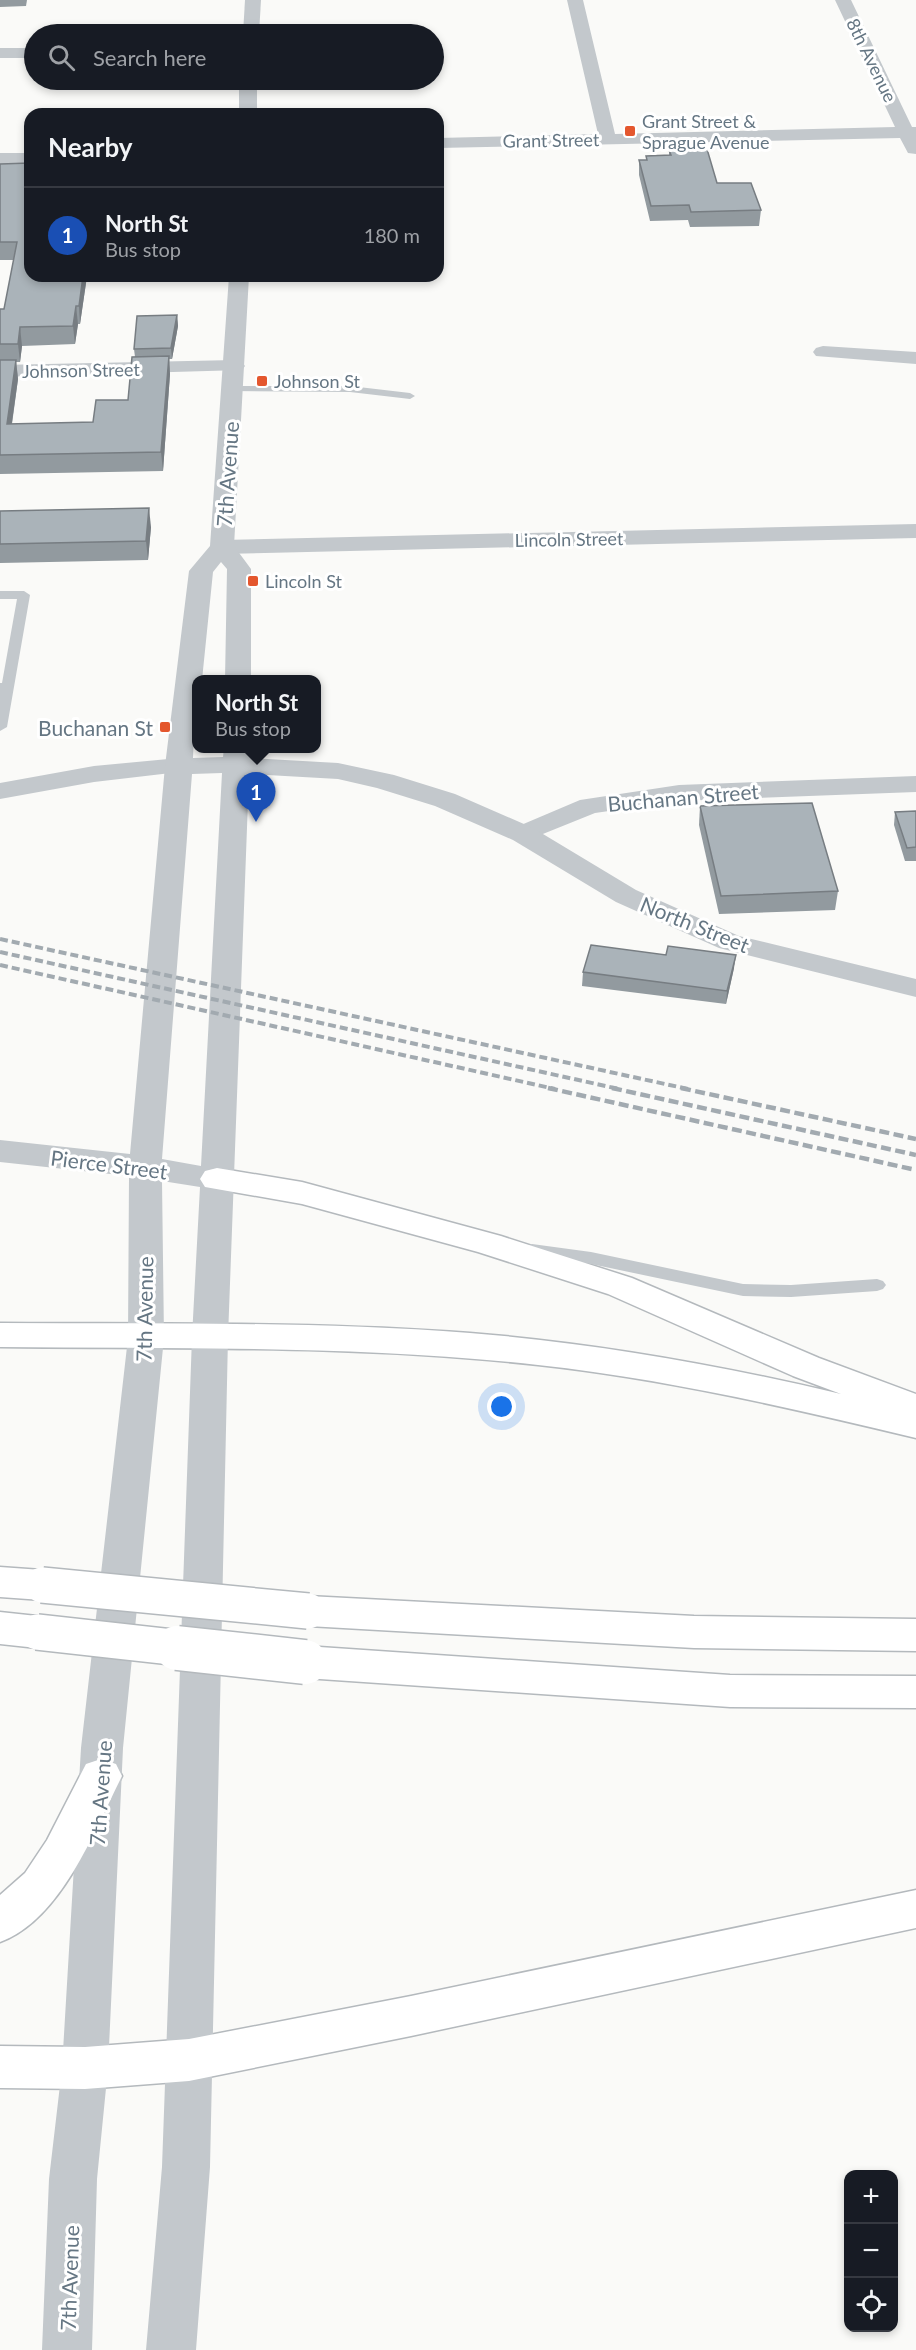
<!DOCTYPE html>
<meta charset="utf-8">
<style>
:root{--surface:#171b24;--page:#20242c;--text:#f1f3f6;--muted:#9ea1a6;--line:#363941;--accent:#ea580c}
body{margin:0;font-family:Lato,sans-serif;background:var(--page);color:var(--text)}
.controls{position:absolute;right:18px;bottom:18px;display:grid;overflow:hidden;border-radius:12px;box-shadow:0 3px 9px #0003}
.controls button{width:54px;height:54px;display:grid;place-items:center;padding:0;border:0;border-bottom:2px solid var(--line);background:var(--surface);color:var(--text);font:30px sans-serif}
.you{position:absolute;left:502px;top:1407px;width:21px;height:21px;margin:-15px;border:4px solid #fff;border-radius:50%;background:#1a73e8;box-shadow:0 0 0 9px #1a73e833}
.badge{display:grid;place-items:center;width:39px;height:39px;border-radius:50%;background:var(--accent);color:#fff;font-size:20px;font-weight:700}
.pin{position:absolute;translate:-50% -50px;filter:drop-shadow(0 2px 3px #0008)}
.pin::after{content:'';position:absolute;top:32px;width:21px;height:18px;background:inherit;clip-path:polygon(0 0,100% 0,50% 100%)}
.popup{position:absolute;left:192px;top:675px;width:129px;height:78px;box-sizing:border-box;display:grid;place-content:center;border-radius:12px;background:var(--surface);filter:drop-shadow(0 2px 4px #0005);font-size:20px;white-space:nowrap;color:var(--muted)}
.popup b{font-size:22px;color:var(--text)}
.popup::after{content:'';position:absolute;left:50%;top:100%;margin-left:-12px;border:12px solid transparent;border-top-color:var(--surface)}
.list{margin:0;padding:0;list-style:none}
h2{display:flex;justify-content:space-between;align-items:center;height:78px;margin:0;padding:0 24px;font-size:26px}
h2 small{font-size:20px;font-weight:400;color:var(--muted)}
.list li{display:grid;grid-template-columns:39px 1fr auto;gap:18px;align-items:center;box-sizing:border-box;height:96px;padding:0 24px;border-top:2px solid var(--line)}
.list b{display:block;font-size:22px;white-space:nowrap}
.list p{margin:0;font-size:20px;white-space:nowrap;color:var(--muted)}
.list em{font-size:20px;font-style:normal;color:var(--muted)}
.icon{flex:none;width:33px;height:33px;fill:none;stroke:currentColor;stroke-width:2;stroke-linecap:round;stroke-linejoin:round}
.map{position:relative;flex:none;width:916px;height:2350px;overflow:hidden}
.search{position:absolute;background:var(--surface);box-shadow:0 3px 9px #0003;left:24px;top:24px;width:420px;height:66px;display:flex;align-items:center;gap:15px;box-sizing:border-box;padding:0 21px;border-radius:33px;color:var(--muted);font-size:22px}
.panel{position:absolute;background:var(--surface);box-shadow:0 3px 9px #0003;left:24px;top:108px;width:420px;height:174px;border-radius:18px}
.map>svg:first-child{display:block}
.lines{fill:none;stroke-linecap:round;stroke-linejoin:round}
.motorway-casing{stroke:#b4b9bd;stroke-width:3}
.service{fill:#c3c8cc;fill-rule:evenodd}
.minor{fill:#c3c8cc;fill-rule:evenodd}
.tertiary{fill:#c3c8cc;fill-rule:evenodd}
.motorway{fill:#fff;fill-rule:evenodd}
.rail-far1{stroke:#a2aab0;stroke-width:4;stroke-dasharray:8 4;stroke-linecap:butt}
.rail{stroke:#a2aab0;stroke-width:4.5;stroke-dasharray:10 4.5;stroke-linecap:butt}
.motorway-bridge-far1-casing{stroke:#b4b9bd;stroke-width:38;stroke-linecap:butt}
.motorway-bridge-casing{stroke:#b4b9bd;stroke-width:47;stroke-linecap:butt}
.motorway-bridge-far1{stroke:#fff;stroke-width:35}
.motorway-bridge{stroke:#fff;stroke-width:44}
.wall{fill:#929a9f}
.shaded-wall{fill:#777d82}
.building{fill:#aab3b9;stroke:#777d82;stroke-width:1.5}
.poi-dot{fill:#e4572e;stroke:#fff;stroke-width:2}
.labels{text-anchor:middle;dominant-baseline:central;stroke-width:6;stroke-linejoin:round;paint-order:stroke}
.far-street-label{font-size:18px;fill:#657683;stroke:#fff}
.far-poi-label{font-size:18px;fill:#657683;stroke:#fff;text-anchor:start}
.street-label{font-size:21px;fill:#657683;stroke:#fff}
.poi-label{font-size:21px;fill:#657683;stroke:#fff;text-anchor:end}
</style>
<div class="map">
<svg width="916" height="2350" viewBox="0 0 916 2350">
<rect width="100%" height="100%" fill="#fafaf8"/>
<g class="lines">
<g class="motorway-casing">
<g id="motorway">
<path d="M217,1168L302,1182L501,1236L632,1278L819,1358L916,1394V1438C791,1408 666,1379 538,1365C359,1345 179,1349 0,1347V1323C157,1324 314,1321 470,1333C595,1343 719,1365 841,1394L793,1376L608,1294L478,1252L302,1204L205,1187L200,1179L205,1171Z"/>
<path d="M0,1567L42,1570L56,1574L61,1585L56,1596L42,1600L0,1597Z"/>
<path d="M308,1596L694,1616L916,1619V1651L694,1648L308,1626L294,1622L288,1611L294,1600Z"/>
<path d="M0,1612L37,1616L51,1621L57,1632L51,1643L37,1648L0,1644Z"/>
<path d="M305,1646L730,1675L916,1676V1708L730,1707L305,1678L291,1673L285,1662L291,1651Z"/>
<path d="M101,1759L116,1764L122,1776C95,1830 61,1920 0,1942V1895L25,1873L47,1840L86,1764Z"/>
<path d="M916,1890V1928L411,2036L189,2081L85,2089L0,2088V2046L85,2047L189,2039L411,1996Z"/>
</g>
</g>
<g class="service">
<path d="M233,386H350L410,393L415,396L410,399L350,392L229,391L228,389Z"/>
<path d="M0,591H24L30,595L7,727L0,731V683H2L17,599H0Z"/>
<path d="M532,1244L591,1252L743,1284L791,1285L877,1279L883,1281L886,1285L883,1289L877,1291L791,1297L743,1296L591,1264L526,1254L523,1250L526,1246Z"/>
</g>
<g class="minor">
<path d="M567,0H583L615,134L895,127L835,0H851L912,127H916V154L908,153L900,138L438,148V138L598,134Z"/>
<rect x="0" y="48" width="34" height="10"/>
<path d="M823,346L916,352V364L816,356L813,352L816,348Z"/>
<path d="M235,360L242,362L245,366L242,370L0,377V365Z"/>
<path d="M916,524V538L222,554L214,552L211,547L214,542L222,540Z"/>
<path d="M179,758L188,761L192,766L188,771L94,782L0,799V783L94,766Z"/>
<path d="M916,776V792L679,801L595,813L523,842L514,840L510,834L514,828L580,800L679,785Z"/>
</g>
<g class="tertiary">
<path d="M245,0H261L259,34H243Z"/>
<rect x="239" y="80" width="18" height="34"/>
<rect x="0" y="153" width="30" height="12"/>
<path d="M229,276H249L234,546L251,569V680H225L227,569L221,562L213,572L202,680H196L193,758L223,757L224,748H250V758L338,763L394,775L455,794L533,828L636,890L739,936L916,979V997L719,948L616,902L513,840L435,806L377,788L338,779L249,774L228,1337L210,2167L196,2350H146L162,2167L192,1337L200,1187L162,1181L164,1338L123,1748L108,2068L97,2179L92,2350H42L49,2179L62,2068L81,1748L128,1338L129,1176L0,1162V1140L130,1154L165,766L189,571L210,546ZM222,773L201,1166L162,1159L192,774Z"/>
</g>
<use href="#motorway" class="motorway"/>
<g class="rail-far1">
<path d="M0,939L688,1089"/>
<path d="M0,952L619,1089"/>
<path d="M0,965L555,1089"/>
</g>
<g class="rail">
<path d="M548,1088L916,1170"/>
<path d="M612,1088L916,1155"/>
<path d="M681,1088L916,1139"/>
</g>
<g class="motorway-bridge-far1-casing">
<g id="motorway-bridge-far1">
<path d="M42,1585L308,1611"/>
<path d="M37,1632L190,1649"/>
</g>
</g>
<g class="motorway-bridge-casing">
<path id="motorway-bridge" d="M177,1648L305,1662"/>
</g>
<use href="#motorway-bridge-far1" class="motorway-bridge-far1"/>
<use href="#motorway-bridge" class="motorway-bridge"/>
</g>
<g class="wall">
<path d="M0,0H27L26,6L0,7Z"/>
<path d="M669,150L717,183L761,210L759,226L690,227L688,220L650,221L639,175V160H646V156L669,155Z"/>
<path d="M0,164L87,276L80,324H78L75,344L22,346L20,362H16L18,379L12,424L93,422L128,400L135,357L134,349L177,315L178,326L172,359H169L170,374L163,471L0,474V309H4L14,260H0Z"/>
<path d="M0,511L151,527L148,560L0,563Z"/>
<path d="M700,806L838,891L835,910L719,914L699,825Z"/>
<path d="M916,811V861H905L894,825L895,812Z"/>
<path d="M734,968L726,1004L582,986L583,972Z"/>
</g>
<g class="shaded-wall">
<path d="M83,276H87L80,324L79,306Z"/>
<path d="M76,306L78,324L75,344L73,326Z"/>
<path d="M177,315L178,326L172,359L171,348Z"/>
<path d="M20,327L22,346L20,362L18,344Z"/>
<path d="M169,356L170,374L163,471L161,452Z"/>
<path d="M16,360L18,379L9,443L7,424Z"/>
<path d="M149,508L151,527L148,560L146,541Z"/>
<path d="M736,955L734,968L726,1004L727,991Z"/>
</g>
<g class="building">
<path d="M688,148L707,149L717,183H751L761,210L691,212L689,205L651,206L639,160H647L646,156L671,155L669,150Z"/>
<path d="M30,163V276H83L79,306H76L73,326L20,327L18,344H0V309H4L17,242H0V164Z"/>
<path d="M177,315L171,348L134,349L137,316Z"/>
<path d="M169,356L161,452L0,455V360H16L7,424L93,422L96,400H128L132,357Z"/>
<path d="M149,508L146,541L0,544V511Z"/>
<path d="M812,803L838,891L721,896L700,806Z"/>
<path d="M916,811V847L907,848L895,812Z"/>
<path d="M591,945L666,955L668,946L736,955L727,991L583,972Z"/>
</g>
<g class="poi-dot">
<rect x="624" y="125" width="12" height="12" rx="3"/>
<rect x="256" y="375" width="12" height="12" rx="3"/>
<rect x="247" y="575" width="12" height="12" rx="3"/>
<rect x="159" y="721" width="12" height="12" rx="3"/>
</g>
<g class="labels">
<g class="far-street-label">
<text transform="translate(872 60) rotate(64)">8th Avenue</text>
<text transform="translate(551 140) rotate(-1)">Grant Street</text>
<text transform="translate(81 370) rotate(-1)">Johnson Street</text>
<text transform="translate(569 539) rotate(-1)">Lincoln Street</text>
</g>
<g class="far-poi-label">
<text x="642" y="121">Grant Street &amp;<tspan x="642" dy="21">Sprague Avenue</tspan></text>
<text x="274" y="381">Johnson St</text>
<text x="265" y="581">Lincoln St</text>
</g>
<g class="street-label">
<text transform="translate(227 474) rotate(-86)">7th Avenue</text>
<text transform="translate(683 797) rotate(-5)">Buchanan Street</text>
<text transform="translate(695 924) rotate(22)">North Street</text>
<text transform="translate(109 1164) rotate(7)">Pierce Street</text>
<text transform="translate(144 1309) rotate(-89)">7th Avenue</text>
<text transform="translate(100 1793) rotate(-86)">7th Avenue</text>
<text transform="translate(69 2278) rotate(-88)">7th Avenue</text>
</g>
<g class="poi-label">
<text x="153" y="727">Buchanan St</text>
</g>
</g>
</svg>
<div class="controls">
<button>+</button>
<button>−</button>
<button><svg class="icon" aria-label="locate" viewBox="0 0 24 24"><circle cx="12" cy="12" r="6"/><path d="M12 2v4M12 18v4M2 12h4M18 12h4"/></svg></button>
</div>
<div class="you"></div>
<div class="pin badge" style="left:256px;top:822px;background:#1a4fb4">1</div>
<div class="popup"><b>North St</b>Bus stop</div>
<div class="search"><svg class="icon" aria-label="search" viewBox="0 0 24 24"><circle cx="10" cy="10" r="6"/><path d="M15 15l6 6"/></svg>Search here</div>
<section class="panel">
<h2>Nearby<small></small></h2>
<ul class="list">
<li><span class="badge" style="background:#1a4fb4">1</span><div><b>North St</b><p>Bus stop</p></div><em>180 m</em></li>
</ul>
</section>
</div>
